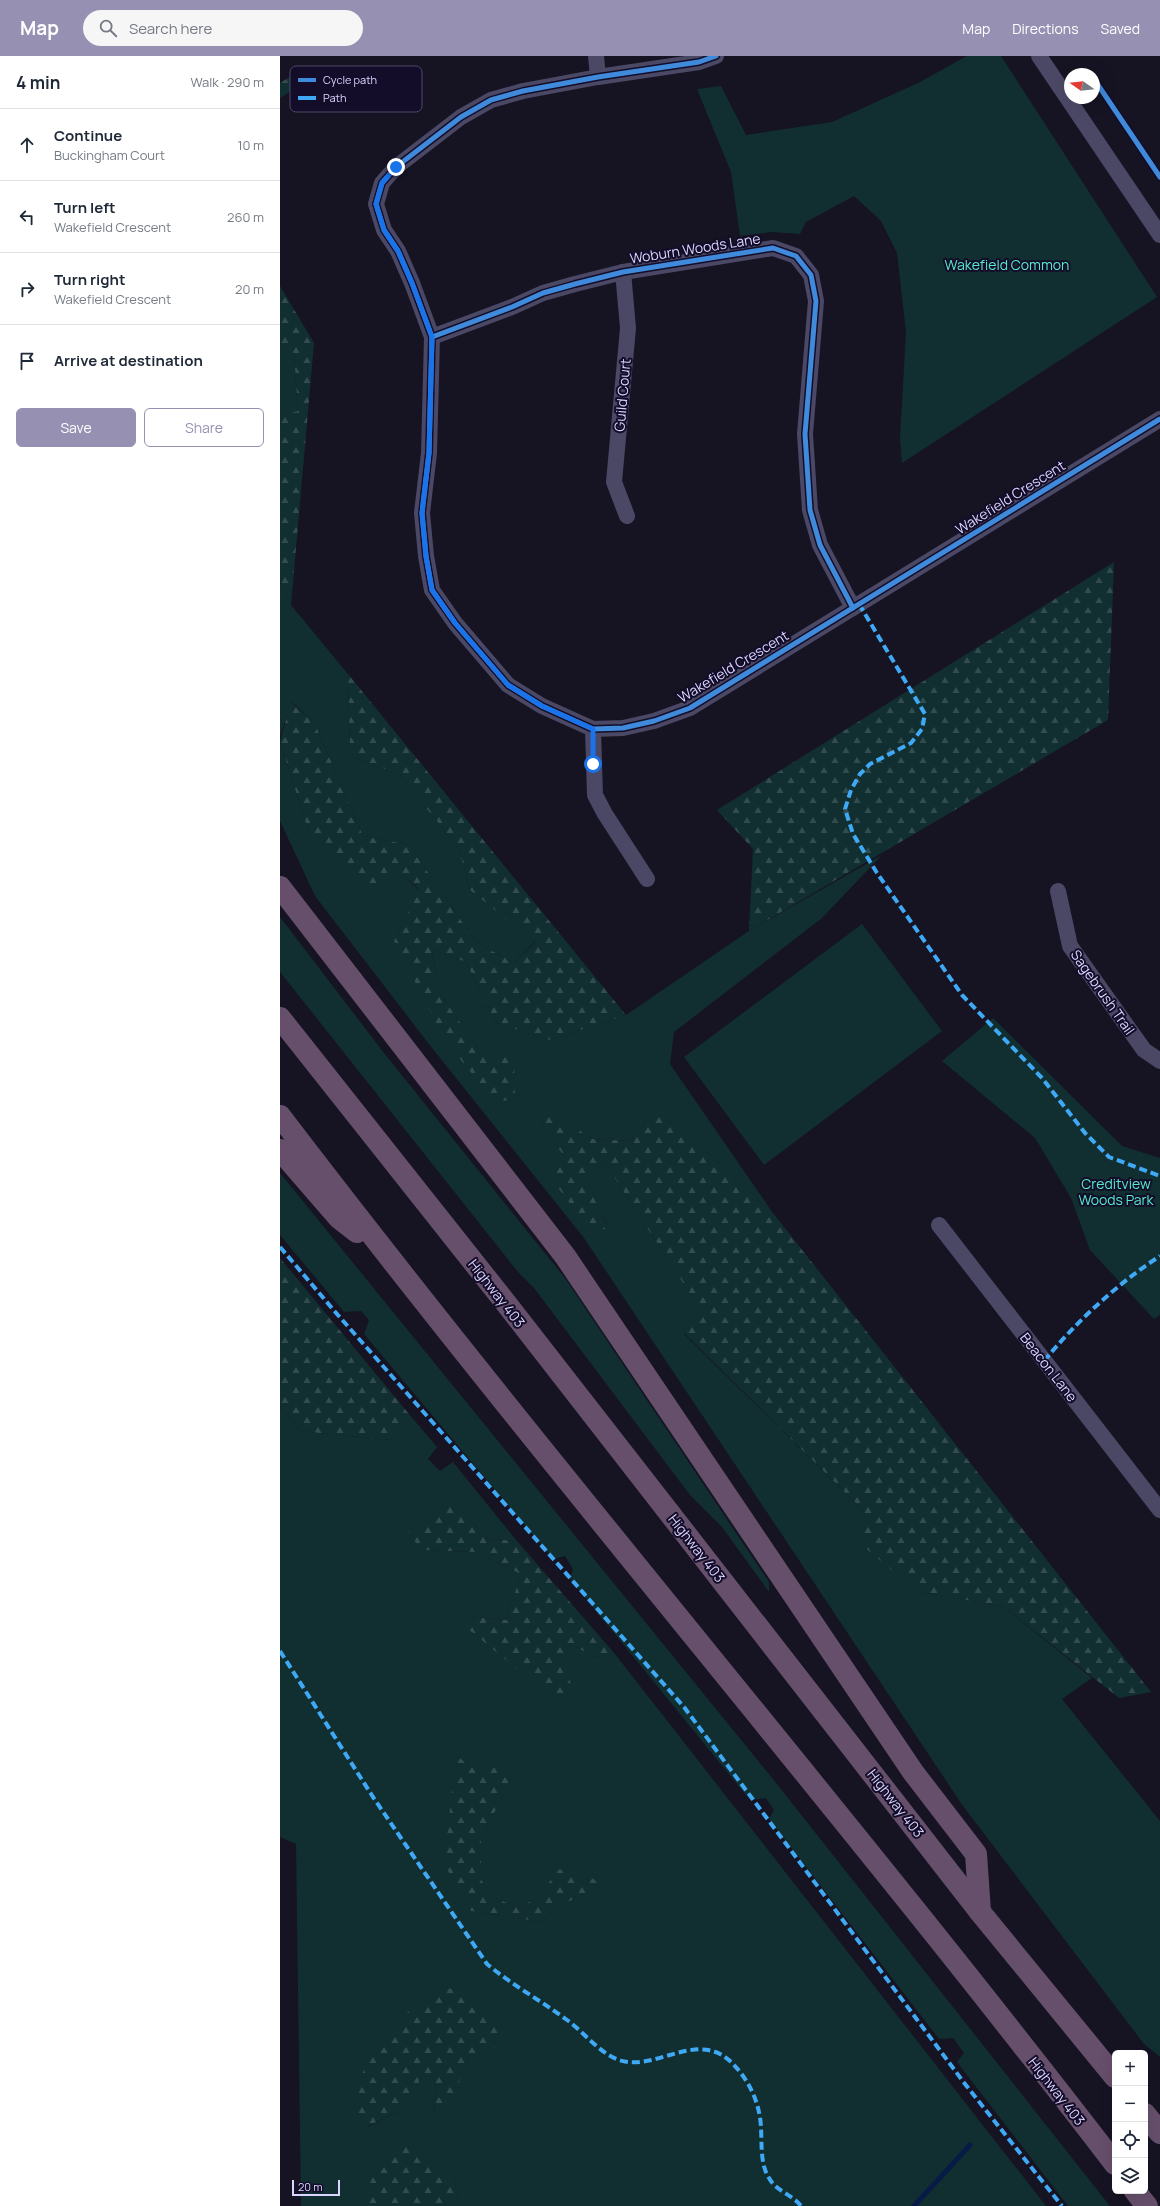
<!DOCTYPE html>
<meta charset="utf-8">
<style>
:root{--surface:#fff;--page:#f6f6f7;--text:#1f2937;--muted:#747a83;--line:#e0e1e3;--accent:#9691b2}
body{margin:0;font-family:Manrope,sans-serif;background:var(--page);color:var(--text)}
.controls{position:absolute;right:12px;bottom:12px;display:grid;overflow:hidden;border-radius:6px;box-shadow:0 4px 16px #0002}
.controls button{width:36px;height:36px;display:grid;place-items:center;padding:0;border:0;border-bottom:1px solid var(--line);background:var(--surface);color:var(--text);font:20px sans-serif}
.compass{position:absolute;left:784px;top:12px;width:36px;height:36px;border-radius:50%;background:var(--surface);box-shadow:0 4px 16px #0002;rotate:284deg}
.scale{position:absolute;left:12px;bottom:10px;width:48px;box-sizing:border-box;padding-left:4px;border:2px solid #dbd5ff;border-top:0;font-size:11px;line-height:14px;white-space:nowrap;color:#dbd5ff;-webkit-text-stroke:3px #130d29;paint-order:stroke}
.stop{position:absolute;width:12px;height:12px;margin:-9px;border:3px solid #1a73e8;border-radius:50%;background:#fff}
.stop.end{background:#1a73e8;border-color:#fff;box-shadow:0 1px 4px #0008}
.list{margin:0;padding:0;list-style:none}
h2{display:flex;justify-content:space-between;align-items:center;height:52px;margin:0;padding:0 16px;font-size:17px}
h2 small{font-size:13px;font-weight:400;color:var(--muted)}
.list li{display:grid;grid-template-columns:26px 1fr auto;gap:12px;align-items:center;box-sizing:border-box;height:72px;padding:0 16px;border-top:1px solid var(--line)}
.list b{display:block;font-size:15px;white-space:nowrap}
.list p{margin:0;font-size:13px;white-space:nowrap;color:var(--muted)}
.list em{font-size:13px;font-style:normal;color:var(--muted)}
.actions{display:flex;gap:8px;padding:12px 16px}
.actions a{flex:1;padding:9px 0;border:1px solid var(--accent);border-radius:6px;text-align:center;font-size:14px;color:var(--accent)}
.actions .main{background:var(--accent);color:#fff}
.icon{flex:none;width:22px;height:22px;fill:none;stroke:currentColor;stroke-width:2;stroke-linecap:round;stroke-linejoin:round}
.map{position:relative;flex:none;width:880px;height:2150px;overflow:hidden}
header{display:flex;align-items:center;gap:24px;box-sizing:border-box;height:56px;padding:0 20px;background:var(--accent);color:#fff}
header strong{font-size:19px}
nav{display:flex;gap:22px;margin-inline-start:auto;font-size:14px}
.search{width:280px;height:36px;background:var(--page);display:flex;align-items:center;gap:10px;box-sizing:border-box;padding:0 14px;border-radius:22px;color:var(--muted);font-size:15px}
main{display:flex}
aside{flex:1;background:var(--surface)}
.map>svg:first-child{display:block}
.green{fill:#112f31;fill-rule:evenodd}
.forest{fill:url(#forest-firs)}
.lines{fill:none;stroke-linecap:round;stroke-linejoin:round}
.stream{stroke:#071b46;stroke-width:5}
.minor{stroke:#4a4864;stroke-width:16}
.highway{stroke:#664f6b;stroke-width:22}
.quiet{stroke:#3fa9f5;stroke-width:4;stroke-dasharray:8 4;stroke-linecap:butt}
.cycleway-casing{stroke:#130d29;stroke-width:8}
.cycleway{stroke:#408adc;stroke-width:5}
.route{stroke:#1a73e8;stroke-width:5}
.labels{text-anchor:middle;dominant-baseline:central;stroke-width:4;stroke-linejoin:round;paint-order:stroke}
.street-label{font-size:14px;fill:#dbd5ff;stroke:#130d29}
.park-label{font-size:14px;fill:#54ebcb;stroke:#130d29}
.key{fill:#130d29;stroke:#4f4969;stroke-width:1}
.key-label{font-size:11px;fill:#dbd5ff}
</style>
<header>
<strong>Map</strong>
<div class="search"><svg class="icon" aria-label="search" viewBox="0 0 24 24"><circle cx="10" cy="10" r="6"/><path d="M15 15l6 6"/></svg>Search here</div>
<nav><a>Map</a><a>Directions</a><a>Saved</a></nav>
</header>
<main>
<aside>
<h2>4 min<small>Walk · 290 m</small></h2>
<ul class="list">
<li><svg class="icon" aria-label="ahead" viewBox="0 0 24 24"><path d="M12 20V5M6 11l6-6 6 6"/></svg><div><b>Continue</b><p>Buckingham Court</p></div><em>10 m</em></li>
<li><svg class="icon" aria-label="left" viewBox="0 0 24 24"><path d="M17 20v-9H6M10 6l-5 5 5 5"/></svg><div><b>Turn left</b><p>Wakefield Crescent</p></div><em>260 m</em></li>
<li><svg class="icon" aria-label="right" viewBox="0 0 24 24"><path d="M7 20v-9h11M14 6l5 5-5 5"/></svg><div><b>Turn right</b><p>Wakefield Crescent</p></div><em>20 m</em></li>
<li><svg class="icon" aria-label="arrive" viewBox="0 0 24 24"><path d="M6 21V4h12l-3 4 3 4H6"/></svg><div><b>Arrive at destination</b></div></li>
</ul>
<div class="actions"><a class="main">Save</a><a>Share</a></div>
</aside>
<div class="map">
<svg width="880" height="2150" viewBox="0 0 880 2150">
<defs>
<pattern id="forest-firs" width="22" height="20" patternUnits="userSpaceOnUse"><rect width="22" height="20" fill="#112f31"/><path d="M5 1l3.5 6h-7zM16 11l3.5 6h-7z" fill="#334c50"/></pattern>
</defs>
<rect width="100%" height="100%" fill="#161323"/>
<g class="green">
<path d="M687,0H721L877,241L622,407L620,382L626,276L617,197L601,165L574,140L526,166L520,178L492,176L460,180L451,116L417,33L441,30L466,79L552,66L638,27Z"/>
<path d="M0,292L14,298L18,356L0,360Z"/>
<path d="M0,526L11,549L68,618L70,700L120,719L179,793L190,834L255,885L234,907L196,886L129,789L83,780L35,668L12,646L0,680Z"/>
<path d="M0,685L32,787L122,818L139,834L114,885L203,1000L157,933L153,894L186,906L216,967L270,984L346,959L469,875L602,799L542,862L394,976L390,1008L493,1157L378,1050L350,1085L313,1083L268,1056L261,1068L284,1100L329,1172L302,1119L325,1107L420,1253L404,1278L584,1455L637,1535L724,1551L812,1622L782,1643L880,1765V2001L864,1988L683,1750L304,1182L152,992L35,840L0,765Z"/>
<path d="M0,861L104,997L285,1222L489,1526V1536L442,1471L410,1439L254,1232L238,1216L0,916Z"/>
<path d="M582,868L662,975L484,1109L404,1001Z"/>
<path d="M713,962L842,1090L880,1102V1259L874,1263L810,1194L791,1142L755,1082L662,1005Z"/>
<path d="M0,1117L493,1723L830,2150H788L677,2006L684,1997L673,1982L659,1983L489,1763L494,1754L486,1742L470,1744L290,1523L293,1513L285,1500L273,1503L84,1278L89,1264L81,1255L64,1256L0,1179Z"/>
<path d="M0,1350L20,1375L111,1384L129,1358L157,1391L148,1403L160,1415L173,1406L237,1485L208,1483L173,1447L141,1494L195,1496L241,1518L226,1564L189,1560L282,1604L292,1589L315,1601L335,1598L766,2150H179L174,2122L95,2113L82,2150H21L16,1788L0,1781ZM176,1699L193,1712L234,1718L201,1783V1823L211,1840L239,1852L259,1840L278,1815L327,1829L285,1847L261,1866L191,1855ZM190,1938L188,2003L164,2061L154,2062L156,2031L153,2021L143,2019L123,2053L87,2071Z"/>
</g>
<g class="forest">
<path d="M14,18L26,25L0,42V27Z"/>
<path d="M0,230L34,287L11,549L0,526V360L18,355L14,298L0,292Z"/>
<path d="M834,506L828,664L469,875L473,793L437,754Z"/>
<path d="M68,618L346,959L270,984L216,967L186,906L153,894L157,933L203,1000L234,1001L235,1045L213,1044L165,984L114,885L139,833L122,818L91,833L32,787L0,685L11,646L35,668L83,780L129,789L196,886L234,907L255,886L190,834L179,793L120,719L70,700Z"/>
<path d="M378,1050L493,1157L871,1636L839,1642L724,1551L637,1535L582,1489L584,1455L404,1277L420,1253L325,1107L303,1119L329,1173L310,1174L273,1125L284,1100L261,1068L268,1055L313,1083L350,1085Z"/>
<path d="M0,1202L129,1358L111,1384L20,1375L0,1350Z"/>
<path d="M173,1447L208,1483L237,1485L335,1598L315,1601L292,1589L282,1604L293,1633L273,1642L187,1572L189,1560L226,1564L241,1518L195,1496L141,1494L128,1475Z"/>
<path d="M176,1699L193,1712H226L234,1718L201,1783V1823L211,1840L239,1852L259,1840L278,1814L289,1813L328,1829L285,1847L261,1866L191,1855L164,1808Z"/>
<path d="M182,1932L190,1938L218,1969L217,1991L188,2003L165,2061L154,2062L156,2031L153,2021L143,2019L123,2053L86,2071L74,2054L84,2013L123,1960L158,1933Z"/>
<path d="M124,2088L174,2122L179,2150H82L95,2113Z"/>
</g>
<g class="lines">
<path class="stream" d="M634,2150L690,2089"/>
<g class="minor">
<path d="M316,0L318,21"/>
<path d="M436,0L419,6L318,21L243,35L211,44L181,61L116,111L102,127L96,148L104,174L118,195L132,227L152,281L149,397L142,457L146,500L152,534L175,567L228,629L262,650L313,673L343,672L374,665L410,652L880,363"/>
<path d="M759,0L880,179"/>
<path d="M343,216L348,272L334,426L347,460"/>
<path d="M152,281L232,251L263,237L295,228L343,216L493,192L516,200L531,219L536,245L525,378L530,454L540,489L573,552"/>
<path d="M313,673L315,739L325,758L367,823"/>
<path d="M778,835L790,890L864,994L880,1005"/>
<path d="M659,1169L880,1454"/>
</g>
<g class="highway">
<path d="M0,831L285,1200L633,1716L696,1798L700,1856"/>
<path d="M0,962L229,1251L700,1856L835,2021"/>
<path d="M0,1060C271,1415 563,1754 835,2108"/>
<path d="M0,1094L59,1162L77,1176"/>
<path d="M865,2058L880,2077"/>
<path d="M855,2135L867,2150"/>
</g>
<g class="quiet">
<path d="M579,548L645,658L642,673L631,687L590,708L580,718L571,734L565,753L573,778L597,817L682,939L762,1022L805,1077L829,1101L880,1120"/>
<path d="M0,1191L57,1258L404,1651L685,2028L782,2150"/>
<path d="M764,1305C797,1265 837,1228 880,1200"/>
<path d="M0,1595L93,1741L207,1908C232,1929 260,1944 287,1964C304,1976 319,1997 339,2004C376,2016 416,1974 450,2005C468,2022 480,2046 481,2072C482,2088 480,2108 489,2122C496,2135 513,2139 521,2150"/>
</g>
<g class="cycleway-casing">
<g id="cycleway">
<path d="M436,0L419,6L318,21L243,35L211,44L181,61L116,111L102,127L96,148L104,174L118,195L132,227L152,281L149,397L142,457L146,500L152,534L175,567L228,629L262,650L313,673L343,672L374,665L410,652L880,363"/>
<path d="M814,23L880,121"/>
<path d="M152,281L232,251L263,237L295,228L343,216L493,192L516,200L531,219L536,245L525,378L530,454L540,489L573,552"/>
</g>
</g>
<use href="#cycleway" class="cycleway"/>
</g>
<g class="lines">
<path class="route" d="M116,111L102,127L96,148L104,174L118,195L132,227L152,281L149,397L142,457L146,500L152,534L175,567L228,629L262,650L313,673V708"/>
</g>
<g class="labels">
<g class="street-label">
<text transform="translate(415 192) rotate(-9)">Woburn Woods Lane</text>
<text transform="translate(342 339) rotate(-85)">Guild Court</text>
<text transform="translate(730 441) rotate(-32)">Wakefield Crescent</text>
<text transform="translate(453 610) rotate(-31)">Wakefield Crescent</text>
<text transform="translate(823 936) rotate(55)">Sagebrush Trail</text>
<text transform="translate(217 1237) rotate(52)">Highway 403</text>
<text transform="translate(769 1311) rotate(52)">Beacon Lane</text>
<text transform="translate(417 1492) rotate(52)">Highway 403</text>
<text transform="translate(616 1747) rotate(52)">Highway 403</text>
<text transform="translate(777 2035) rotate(52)">Highway 403</text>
</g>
<g class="park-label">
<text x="727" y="208">Wakefield Common</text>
<text x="836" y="1127">Creditview<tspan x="836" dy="16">Woods Park</tspan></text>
</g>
</g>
<rect x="10" y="10" width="132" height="46" rx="6" class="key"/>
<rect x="18" y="22" width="18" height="4" fill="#408adc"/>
<rect x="18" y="40" width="18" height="4" fill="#3fa9f5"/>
<g class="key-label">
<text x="43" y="28">Cycle path</text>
<text x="43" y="46">Path</text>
</g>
</svg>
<div class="controls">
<button>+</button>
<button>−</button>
<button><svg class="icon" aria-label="locate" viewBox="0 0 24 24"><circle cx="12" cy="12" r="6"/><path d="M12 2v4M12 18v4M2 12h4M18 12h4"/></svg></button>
<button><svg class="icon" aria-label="layers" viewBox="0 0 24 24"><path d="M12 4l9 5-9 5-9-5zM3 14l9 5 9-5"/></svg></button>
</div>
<svg class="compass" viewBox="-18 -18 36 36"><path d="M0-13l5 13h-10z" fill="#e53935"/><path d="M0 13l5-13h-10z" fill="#747a83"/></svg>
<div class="scale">20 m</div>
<div class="stop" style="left:313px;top:708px"></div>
<div class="stop end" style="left:116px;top:111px"></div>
</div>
</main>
